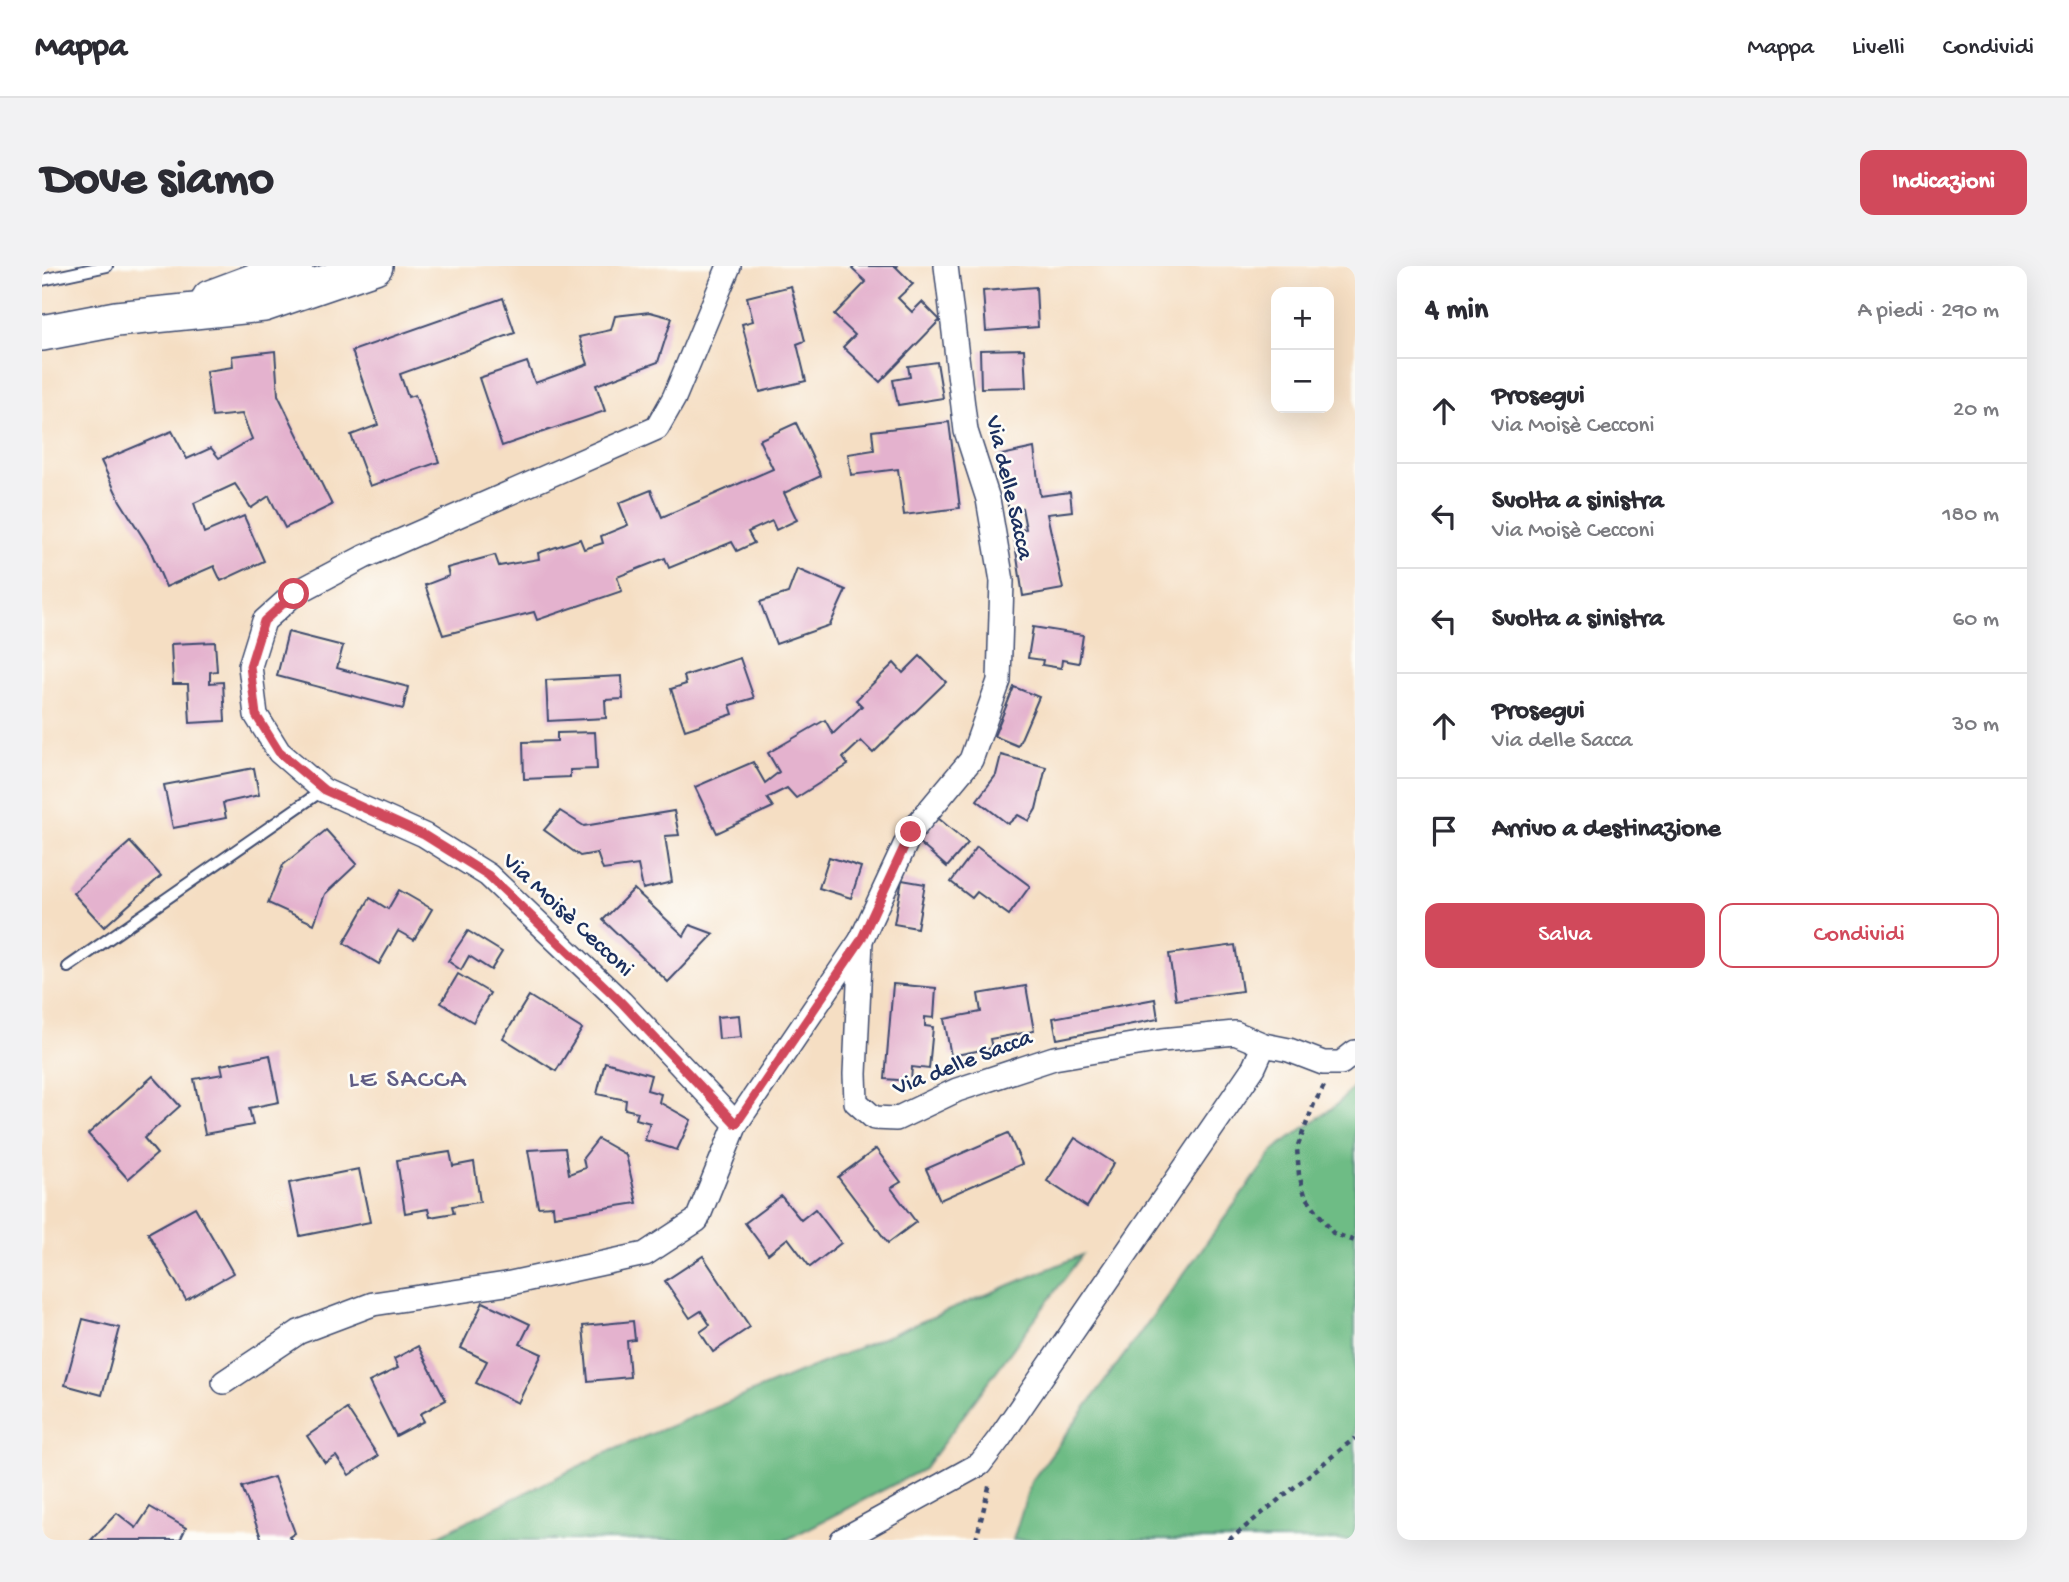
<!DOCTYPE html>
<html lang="it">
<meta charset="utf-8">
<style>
:root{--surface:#fff;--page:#f2f2f3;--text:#2b2b33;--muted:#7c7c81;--line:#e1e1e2;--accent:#d1495b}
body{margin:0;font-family:"Gochi Hand",sans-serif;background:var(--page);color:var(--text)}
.controls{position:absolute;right:21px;top:21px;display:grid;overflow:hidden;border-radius:14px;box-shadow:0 7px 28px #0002}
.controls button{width:63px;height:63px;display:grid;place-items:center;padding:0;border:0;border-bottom:2px solid var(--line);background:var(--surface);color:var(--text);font:35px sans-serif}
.stop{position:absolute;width:21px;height:21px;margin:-16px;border:5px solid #d1495b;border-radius:50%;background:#fff}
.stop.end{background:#d1495b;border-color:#fff;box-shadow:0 2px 7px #0008}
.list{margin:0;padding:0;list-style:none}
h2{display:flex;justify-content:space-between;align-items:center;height:91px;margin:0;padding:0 28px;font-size:30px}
h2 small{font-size:23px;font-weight:400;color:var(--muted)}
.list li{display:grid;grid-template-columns:46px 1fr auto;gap:21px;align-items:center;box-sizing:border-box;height:105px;padding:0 28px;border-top:2px solid var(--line)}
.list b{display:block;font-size:26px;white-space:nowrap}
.list p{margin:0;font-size:23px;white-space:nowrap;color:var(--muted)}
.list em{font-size:23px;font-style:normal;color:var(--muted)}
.actions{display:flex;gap:14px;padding:21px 28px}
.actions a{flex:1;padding:16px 0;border:2px solid var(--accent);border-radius:14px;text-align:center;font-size:24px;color:var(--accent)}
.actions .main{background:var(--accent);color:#fff}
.icon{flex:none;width:38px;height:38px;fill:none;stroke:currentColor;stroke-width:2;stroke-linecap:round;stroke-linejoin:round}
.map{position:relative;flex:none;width:1313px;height:1274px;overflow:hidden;border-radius:14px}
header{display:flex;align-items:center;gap:42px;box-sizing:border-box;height:98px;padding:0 35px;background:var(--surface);border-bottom:2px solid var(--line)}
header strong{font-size:33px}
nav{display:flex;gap:38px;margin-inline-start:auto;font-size:24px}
.intro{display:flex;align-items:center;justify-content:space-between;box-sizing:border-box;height:168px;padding:0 42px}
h1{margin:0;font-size:49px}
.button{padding:18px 32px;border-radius:14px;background:var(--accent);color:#fff;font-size:24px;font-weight:700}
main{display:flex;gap:42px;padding:0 42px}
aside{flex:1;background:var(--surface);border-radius:14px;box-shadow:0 7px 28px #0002}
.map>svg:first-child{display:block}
.forest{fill:#6ebc85;stroke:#447672;stroke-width:2}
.building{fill:#e4b2ce}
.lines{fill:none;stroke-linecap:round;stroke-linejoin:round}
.lane-casing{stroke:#3c496d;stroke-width:14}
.street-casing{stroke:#3c496d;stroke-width:26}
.primary-casing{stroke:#3c496d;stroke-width:38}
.path{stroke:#3c496d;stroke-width:4.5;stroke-dasharray:5 5;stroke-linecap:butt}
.lane{stroke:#fff;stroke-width:10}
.street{stroke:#fff;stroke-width:23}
.primary{stroke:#fff;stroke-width:35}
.route{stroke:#d1495b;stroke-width:9}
.labels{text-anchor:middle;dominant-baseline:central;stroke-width:5;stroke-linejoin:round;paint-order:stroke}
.street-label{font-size:24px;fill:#1b2f5e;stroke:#fdfcf7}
.neighbourhood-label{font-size:26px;letter-spacing:2px;fill:#615d85;stroke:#fdfcf7}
</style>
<header>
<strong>Mappa</strong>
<nav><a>Mappa</a><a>Livelli</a><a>Condividi</a></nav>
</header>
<div class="intro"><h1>Dove siamo</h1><a class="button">Indicazioni</a></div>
<main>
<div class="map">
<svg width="1313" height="1274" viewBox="0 0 1313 1274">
<rect width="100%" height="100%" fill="#fdfcf7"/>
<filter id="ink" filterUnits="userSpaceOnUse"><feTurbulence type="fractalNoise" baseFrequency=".0143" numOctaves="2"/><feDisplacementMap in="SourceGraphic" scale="14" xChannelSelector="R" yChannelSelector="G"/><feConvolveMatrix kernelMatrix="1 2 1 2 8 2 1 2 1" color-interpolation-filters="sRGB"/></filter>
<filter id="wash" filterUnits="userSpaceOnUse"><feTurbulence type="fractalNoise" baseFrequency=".00686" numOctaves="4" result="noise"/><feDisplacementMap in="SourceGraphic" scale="28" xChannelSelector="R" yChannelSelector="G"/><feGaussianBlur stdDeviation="1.57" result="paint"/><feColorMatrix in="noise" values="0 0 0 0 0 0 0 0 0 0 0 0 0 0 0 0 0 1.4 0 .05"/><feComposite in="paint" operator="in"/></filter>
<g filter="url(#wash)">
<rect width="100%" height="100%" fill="#f5dec3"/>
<g class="forest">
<path d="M1313,819V1274H971L989,1216L1234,882L1296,838Z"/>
<path d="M1040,989L882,1203L744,1274H387L566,1186Z"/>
</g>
<g id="blocks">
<g class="building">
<path d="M813,0H856L854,1L871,18L856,32L870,46L880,36L898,54L838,116L801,81L813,69L792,49L824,16L810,3Z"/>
<path d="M749,20L763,75L755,78L764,115L718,126L700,58L711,55L705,31Z"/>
<path d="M994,21L996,61L944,65L941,25Z"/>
<path d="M461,32L473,67L358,108L366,131L373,129L397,196L328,220L309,169L336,159L310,85Z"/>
<path d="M608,46L630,52L616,96L554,119L563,145L460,180L437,112L485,96L493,117L546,98L537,71L569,64L573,50Z"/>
<path d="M982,83L984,121L939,122L938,84Z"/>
<path d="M233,85L236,129L290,239L243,262L227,230L209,242L193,218L152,237L162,267L202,250L222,295L179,315L172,300L124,321L107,281L78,235L59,195L130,165L145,193L169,182L177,192L210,173L200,148L170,151L164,105L191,101L190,90Z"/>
<path d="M895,96L901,132L856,139L851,114L868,111L866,100Z"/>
<path d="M907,156L918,242L862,249L856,203L809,209L806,188L832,184L830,165Z"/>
<path d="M754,157L779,210L742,227L755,254L734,264L730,255L706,266L712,277L695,285L690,276L627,302L623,292L575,311L580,325L495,354L492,346L401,369L383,319L407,310L405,302L453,289L457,300L497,293L496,287L538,273L542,283L561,277L559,270L586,259L577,237L609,224L620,251L731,203L717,174Z"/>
<path d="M992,182L998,230L1028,226L1030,245L1005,248L1021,323L981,330L971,265L984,263L980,242L967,244L955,190Z"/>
<path d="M755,303L804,324L788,359L734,378L718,336L746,327Z"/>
<path d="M991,361L1041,369L1037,397L1020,394L1019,402L1000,399L1001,394L986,392Z"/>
<path d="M246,366L301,380L295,402L366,421L361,443L235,410Z"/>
<path d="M173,376L175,405L168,406V417L181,416L183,455L148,457L146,418H131L129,378Z"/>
<path d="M878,390L904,416L831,487L819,475L801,492L806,499L754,532L745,522L725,532L731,541L675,567L653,521L711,496L723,517L737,506L726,487L783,454L791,468L820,440L814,434L852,397L861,407Z"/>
<path d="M698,392L712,432L688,439L691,448L643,464L629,423L644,418L642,410Z"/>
<path d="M580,410L581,433L563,434L564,452L506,455L504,414Z"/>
<path d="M972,421L997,431L976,480L952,470Z"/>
<path d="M553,466L555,503L528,504V511L482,513L481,476L515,475V467Z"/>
<path d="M959,489L1004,501L994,543L987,555L976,549L966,558L935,534L954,509Z"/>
<path d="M212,502L217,529L181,537L184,552L131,562L122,519Z"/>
<path d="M518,545L542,560L632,545L637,569L623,570L630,616L601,623L596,599L561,604L555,587L538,590L502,564Z"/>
<path d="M896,552L926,577L905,601L875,575Z"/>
<path d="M284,564L315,598L283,628L272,658L226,637L241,599Z"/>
<path d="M88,576L119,610L62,661L31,627Z"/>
<path d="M935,581L988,620L967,649L935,626L930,632L909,616Z"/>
<path d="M787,591L819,601L809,632L777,622Z"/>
<path d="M860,614L883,618L875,662L852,658Z"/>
<path d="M592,623L642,670L648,659L672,668L626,716L561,654Z"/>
<path d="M357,624L390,643L372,674L356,665L337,698L302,677L328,632L346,643Z"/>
<path d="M426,665L460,686L449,704L427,690L419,704L406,695Z"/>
<path d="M1193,679L1200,725L1134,734L1127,688Z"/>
<path d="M416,708L448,727L431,756L399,737Z"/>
<path d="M851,718L894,722L892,752L883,751V760L891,761L887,803L870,801L869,815L843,813Z"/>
<path d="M984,720L992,765L948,773L950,782L909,790L902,753L939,746L936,728Z"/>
<path d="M487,730L540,763L514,805L461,772Z"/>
<path d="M1113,733L1116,753L1015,773L1011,752Z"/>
<path d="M697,749L699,771L677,773L675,751Z"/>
<path d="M228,789L237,836L207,842L211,859L163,868L152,813L181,808L179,799Z"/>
<path d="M563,796L609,809L605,824L619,828L617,836L649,854L635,884L603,874L608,857L594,853L596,846L583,843L584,834L555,828Z"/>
<path d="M111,810L138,840L102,872L115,888L86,913L46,868Z"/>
<path d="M966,867L980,898L898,934L884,903Z"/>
<path d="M1033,872L1072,897L1045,941L1005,915Z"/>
<path d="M556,873L584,889L595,937L512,950L511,940L496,941L486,884L523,882L527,908L543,902L541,892Z"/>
<path d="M834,883L859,916L849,922L874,956L846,977L796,911Z"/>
<path d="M408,886L411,900L432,896L438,936L410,940L412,947L388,951L386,943L363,947L355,894Z"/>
<path d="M317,903L328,956L258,970L247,917Z"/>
<path d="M739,930L759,954L773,943L799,977L768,1001L746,972L726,988L703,957Z"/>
<path d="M153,941L191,1007L144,1034L106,967Z"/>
<path d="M661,990L708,1061L671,1086L658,1066L668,1059L659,1045L648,1052L623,1015Z"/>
<path d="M441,1036L488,1058L478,1078L500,1088L476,1137L434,1117L445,1095L419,1082Z"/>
<path d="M41,1053L78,1062L60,1129L23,1119Z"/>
<path d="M591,1055L593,1074L585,1075L588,1111L546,1115L541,1060Z"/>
<path d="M376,1080L404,1134L378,1148L382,1155L354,1170L327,1116L356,1102L352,1093Z"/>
<path d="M305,1143L336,1190L307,1209L294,1190L283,1197L265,1170Z"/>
<path d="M232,1211L253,1267L247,1271L250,1274H220L200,1221Z"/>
<path d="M108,1241L144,1262L138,1274H49L75,1247L94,1262Z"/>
</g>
</g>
</g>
<g filter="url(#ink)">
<use href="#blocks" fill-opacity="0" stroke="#3c496d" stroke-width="2"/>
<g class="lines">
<g class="lane-casing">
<g id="lane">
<path d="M0,14L65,0"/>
<path d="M26,701L281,524"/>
</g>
</g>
<g class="street-casing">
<g id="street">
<path d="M904,0L924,165L946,233L960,315L957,415L929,494L869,566L819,674L813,808L814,836L832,852L854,853L915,824L1012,792L1120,774L1193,767L1222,779L1247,784L1281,797H1299L1313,786"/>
<path d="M694,858L819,674"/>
<path d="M182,1116L257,1066L331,1038L464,1018L603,988L655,954L694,858L579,736L446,609L382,569L281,524L237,486L214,449L208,400L222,355L252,328L322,291L615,162L632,132L687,0"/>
<path d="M800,1274L938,1198L957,1173L1212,801L1222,779"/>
</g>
</g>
<g class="primary-casing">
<g id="primary">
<path d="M168,32L253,0"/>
<path d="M0,67L74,53L222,38L333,0"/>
</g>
</g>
<g class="path">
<path d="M1282,820L1272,838L1255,882L1257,909L1263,929L1291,967L1313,975"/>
<path d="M934,1274L948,1217"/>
<path d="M1187,1274L1313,1172"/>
</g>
<use href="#lane" class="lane"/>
<use href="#street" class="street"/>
<use href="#primary" class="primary"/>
</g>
</g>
<g class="lines" filter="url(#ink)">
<path class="route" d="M252,328L222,355L208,400L214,449L237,486L282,524L382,569L446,609L579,736L694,858L819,674L869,566"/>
</g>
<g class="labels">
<g class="street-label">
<text transform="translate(966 222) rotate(77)">Via delle Sacca</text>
<text transform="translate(525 650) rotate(43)">Via Moisè Cecconi</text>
<text transform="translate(921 798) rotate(-21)">Via delle Sacca</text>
</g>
<g class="neighbourhood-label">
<text x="366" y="815">LE SACCA</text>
</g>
</g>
</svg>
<div class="controls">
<button>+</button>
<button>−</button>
</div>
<div class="stop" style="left:252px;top:328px"></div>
<div class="stop end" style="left:869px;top:566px"></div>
</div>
<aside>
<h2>4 min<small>A piedi · 290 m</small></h2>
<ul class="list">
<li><svg class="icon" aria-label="ahead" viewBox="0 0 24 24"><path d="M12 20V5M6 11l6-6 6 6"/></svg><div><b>Prosegui</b><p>Via Moisè Cecconi</p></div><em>20 m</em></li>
<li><svg class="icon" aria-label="left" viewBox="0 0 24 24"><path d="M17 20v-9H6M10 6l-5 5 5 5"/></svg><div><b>Svolta a sinistra</b><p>Via Moisè Cecconi</p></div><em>180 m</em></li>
<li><svg class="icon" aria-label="left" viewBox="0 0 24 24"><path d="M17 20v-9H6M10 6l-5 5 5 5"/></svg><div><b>Svolta a sinistra</b></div><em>60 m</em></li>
<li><svg class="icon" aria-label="ahead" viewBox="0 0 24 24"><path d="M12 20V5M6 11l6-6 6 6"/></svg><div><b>Prosegui</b><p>Via delle Sacca</p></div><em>30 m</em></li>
<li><svg class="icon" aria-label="arrive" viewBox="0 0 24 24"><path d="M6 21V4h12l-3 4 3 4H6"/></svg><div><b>Arrivo a destinazione</b></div></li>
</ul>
<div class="actions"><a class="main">Salva</a><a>Condividi</a></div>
</aside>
</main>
